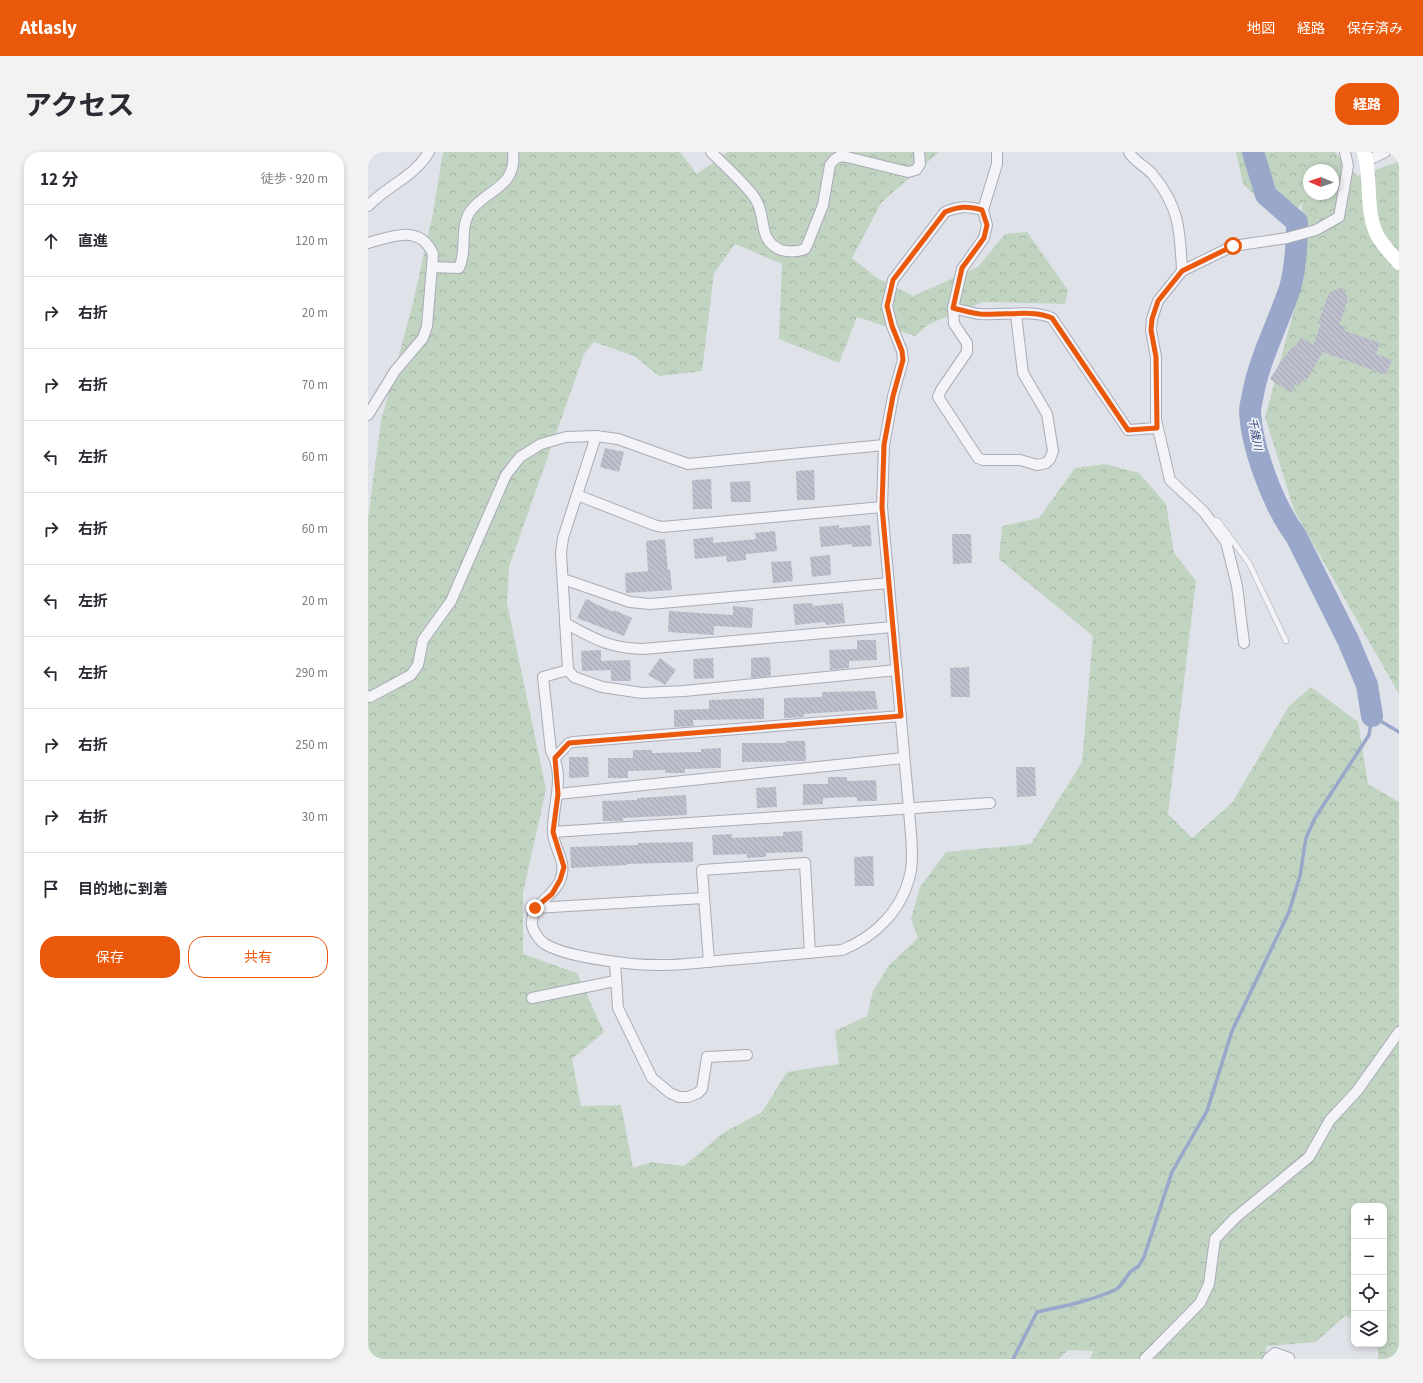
<!DOCTYPE html>
<html lang="ja">
<meta charset="utf-8">
<style>
:root{--surface:#fff;--page:#f2f2f3;--text:#2b2b33;--muted:#7c7c81;--line:#e1e1e2;--accent:#ea580c}
body{margin:0;font-family:"Source Sans 3","Noto Sans JP",sans-serif;background:var(--page);color:var(--text)}
.controls{position:absolute;right:12px;bottom:12px;display:grid;overflow:hidden;border-radius:8px;box-shadow:0 2px 6px #0003}
.controls button{width:36px;height:36px;display:grid;place-items:center;padding:0;border:0;border-bottom:1px solid var(--line);background:var(--surface);color:var(--text);font:20px sans-serif}
.compass{position:absolute;left:935px;top:12px;width:36px;height:36px;border-radius:50%;background:var(--surface);box-shadow:0 2px 6px #0003;rotate:272deg}
.stop{position:absolute;width:12px;height:12px;margin:-9px;border:3px solid #ea580c;border-radius:50%;background:#fff}
.stop.end{background:#ea580c;border-color:#fff;box-shadow:0 1px 4px #0008}
.list{margin:0;padding:0;list-style:none}
h2{display:flex;justify-content:space-between;align-items:center;height:52px;margin:0;padding:0 16px;font-size:17px}
h2 small{font-size:13px;font-weight:400;color:var(--muted)}
.list li{display:grid;grid-template-columns:26px 1fr auto;gap:12px;align-items:center;box-sizing:border-box;height:72px;padding:0 16px;border-top:1px solid var(--line)}
.list b{display:block;font-size:15px;white-space:nowrap}
.list em{font-size:13px;font-style:normal;color:var(--muted)}
.actions{display:flex;gap:8px;padding:12px 16px}
.actions a{flex:1;padding:9px 0;border:1px solid var(--accent);border-radius:16px;text-align:center;font-size:14px;color:var(--accent)}
.actions .main{background:var(--accent);color:#fff}
.icon{flex:none;width:22px;height:22px;fill:none;stroke:currentColor;stroke-width:2;stroke-linecap:round;stroke-linejoin:round}
.map{position:relative;flex:none;width:1031px;height:1207px;overflow:hidden;border-radius:16px}
header{display:flex;align-items:center;gap:24px;box-sizing:border-box;height:56px;padding:0 20px;background:var(--accent);color:#fff}
header strong{font-size:19px}
nav{display:flex;gap:22px;margin-inline-start:auto;font-size:14px}
.intro{display:flex;align-items:center;justify-content:space-between;box-sizing:border-box;height:96px;padding:0 24px}
h1{margin:0;font-size:28px}
.button{padding:10px 18px;border-radius:16px;background:var(--accent);color:#fff;font-size:14px;font-weight:700}
main{display:flex;gap:24px;padding:0 24px}
aside{flex:1;background:var(--surface);border-radius:16px;box-shadow:0 2px 6px #0003}
.map>svg:first-child{display:block}
.forest{fill:url(#forest-crowns);fill-rule:evenodd}
.lines{fill:none;stroke-linecap:round;stroke-linejoin:round}
.stream{stroke:#99a7cb;stroke-width:3.5}
.river{stroke:#99a7cb;stroke-width:22}
.building{fill:url(#building-back-hatch)}
.lane-casing{stroke:#a9abb7;stroke-width:6}
.street-casing{stroke:#a9abb7;stroke-width:12}
.lane{stroke:#f3f3f8;stroke-width:5}
.street{stroke:#f3f3f8;stroke-width:10}
.secondary{stroke:#fff;stroke-width:14}
.route{stroke:#ea580c;stroke-width:5}
.labels{text-anchor:middle;dominant-baseline:central;stroke-width:3.5;stroke-linejoin:round;paint-order:stroke}
.water-label{font-size:11px;font-style:italic;fill:#304177;stroke:#eff1f7}
</style>
<header>
<strong>Atlasly</strong>
<nav><a>地図</a><a>経路</a><a>保存済み</a></nav>
</header>
<div class="intro"><h1>アクセス</h1><a class="button">経路</a></div>
<main>
<aside>
<h2>12 分<small>徒歩 · 920 m</small></h2>
<ul class="list">
<li><svg class="icon" aria-label="ahead" viewBox="0 0 24 24"><path d="M12 20V5M6 11l6-6 6 6"/></svg><div><b>直進</b></div><em>120 m</em></li>
<li><svg class="icon" aria-label="right" viewBox="0 0 24 24"><path d="M7 20v-9h11M14 6l5 5-5 5"/></svg><div><b>右折</b></div><em>20 m</em></li>
<li><svg class="icon" aria-label="right" viewBox="0 0 24 24"><path d="M7 20v-9h11M14 6l5 5-5 5"/></svg><div><b>右折</b></div><em>70 m</em></li>
<li><svg class="icon" aria-label="left" viewBox="0 0 24 24"><path d="M17 20v-9H6M10 6l-5 5 5 5"/></svg><div><b>左折</b></div><em>60 m</em></li>
<li><svg class="icon" aria-label="right" viewBox="0 0 24 24"><path d="M7 20v-9h11M14 6l5 5-5 5"/></svg><div><b>右折</b></div><em>60 m</em></li>
<li><svg class="icon" aria-label="left" viewBox="0 0 24 24"><path d="M17 20v-9H6M10 6l-5 5 5 5"/></svg><div><b>左折</b></div><em>20 m</em></li>
<li><svg class="icon" aria-label="left" viewBox="0 0 24 24"><path d="M17 20v-9H6M10 6l-5 5 5 5"/></svg><div><b>左折</b></div><em>290 m</em></li>
<li><svg class="icon" aria-label="right" viewBox="0 0 24 24"><path d="M7 20v-9h11M14 6l5 5-5 5"/></svg><div><b>右折</b></div><em>250 m</em></li>
<li><svg class="icon" aria-label="right" viewBox="0 0 24 24"><path d="M7 20v-9h11M14 6l5 5-5 5"/></svg><div><b>右折</b></div><em>30 m</em></li>
<li><svg class="icon" aria-label="arrive" viewBox="0 0 24 24"><path d="M6 21V4h12l-3 4 3 4H6"/></svg><div><b>目的地に到着</b></div></li>
</ul>
<div class="actions"><a class="main">保存</a><a>共有</a></div>
</aside>
<div class="map">
<svg width="1031" height="1207" viewBox="0 0 1031 1207">
<defs>
<pattern id="forest-crowns" width="20" height="18" patternUnits="userSpaceOnUse"><rect width="20" height="18" fill="#c1d4c1"/><path d="M2 6a3 3 0 1 1 6 0M12 15a3 3 0 1 1 6 0" fill="none" stroke="#a6b6a7"/></pattern>
<pattern id="building-back-hatch" width="6" height="6" patternUnits="userSpaceOnUse"><rect width="6" height="6" fill="#bdbfcc"/><path d="M-1 5l2 2M0 0l6 6M5-1l2 2" fill="none" stroke="#a2a4b0"/></pattern>
</defs>
<rect width="100%" height="100%" fill="#e0e2e9"/>
<g class="forest">
<path d="M75,0H312L329,22L360,0H571L513,51L484,106L509,126L545,144L610,115L637,82L659,80L700,138L697,152L615,150L561,172L547,184L489,165L471,211L411,187L414,112L367,92L346,121L334,219L291,224L266,204L226,190L216,202L141,415L139,451L178,637L155,741V802L209,821L236,880L204,907L213,954L253,953L265,1016L283,1010L316,1014L355,981L394,960L419,920L471,912L467,879L499,864L505,839L521,813L550,786L543,767L552,735L578,700L663,692L714,610L725,484L631,407L634,374L671,366L707,316L737,312L771,321L798,352L806,401L828,429L800,662L824,686L864,651L921,554L943,535L990,570L1000,632L1031,650V1207H1010V1192H1016V1054H986V1168L977,1164L948,1190L899,1194L896,1207H722L725,1199L700,1198L691,1207H0V367L13,269L44,155L65,61Z"/>
<path d="M868,0H967L989,24L1030,10L1031,0V542L926,358L897,265L932,136L934,50L919,74L875,32ZM941,18H965V42H941Z"/>
</g>
<g class="lines">
<path class="stream" d="M645,1207L669,1160C696,1154 722,1149 747,1138C757,1133 758,1119 770,1115L776,1105L804,1020L839,959L864,879L921,760L932,724L938,686L947,666L1001,583L1004,564L1031,580"/>
<path class="river" d="M885,0L898,43L929,70C929,92 928,114 922,136C910,172 892,205 885,242C884,248 882,254 882,260C884,297 906,355 928,384L980,488L999,533L1004,564"/>
</g>
<g class="building">
<path d="M974,135L980,147L971,173L977,174L975,178L1012,191L1008,202L1024,208L1018,223L955,200L939,228L936,226L931,234L928,232L923,241L902,227L913,209L925,194L927,195L933,185L945,193L953,172L950,171L961,141Z"/>
<path d="M237,296L256,300L251,320L232,315Z"/>
<path d="M446,318L447,348H429L428,319Z"/>
<path d="M343,327L344,357H325L324,328Z"/>
<path d="M382,329L383,350H363L362,330Z"/>
<path d="M471,373V376L502,373L504,394L484,395V392L453,395L451,375Z"/>
<path d="M407,379L409,399L378,402V408L359,410L358,404L327,407L325,387L345,385V391L388,387L387,381Z"/>
<path d="M584,382H603L604,411L585,412Z"/>
<path d="M297,387L300,418L302,417L304,438L258,441L257,421L280,419L278,389Z"/>
<path d="M462,403L463,423L444,425L442,405Z"/>
<path d="M423,409L425,429L405,431L403,410Z"/>
<path d="M218,447L245,460L246,458L264,466L256,484L209,466Z"/>
<path d="M444,451L445,454L475,451L477,471L458,473L457,470L427,473L425,452Z"/>
<path d="M365,454L385,456L384,476L346,474V483L300,480L301,459L365,463Z"/>
<path d="M489,488H508L509,508L481,509V516L462,518L461,498L489,497Z"/>
<path d="M233,498V509L262,508L263,529H243V518L214,519L213,499Z"/>
<path d="M402,505L403,524L383,526V506Z"/>
<path d="M292,506L308,518L297,533L280,523Z"/>
<path d="M345,506L346,526L326,527L325,507Z"/>
<path d="M601,515L602,545H583L582,516Z"/>
<path d="M507,539L510,557L436,562V565L416,566V546L454,545V540Z"/>
<path d="M396,546V567L325,568L326,574L306,575V558L341,557V548Z"/>
<path d="M418,589H437L438,609L374,610V591H418Z"/>
<path d="M353,596V616L317,617V621H297V618L260,619V626H240V606H265V598H284V601L333,600V597Z"/>
<path d="M201,605H220L221,625L201,626Z"/>
<path d="M648,615H667L668,644L649,645Z"/>
<path d="M460,625H479V629L508,628L509,649H489V645L455,646V652L435,653V632H460Z"/>
<path d="M408,635L409,655L389,656L388,636Z"/>
<path d="M318,643L319,663L255,666V669H235L234,649L269,648V646Z"/>
<path d="M434,679L435,700L398,701V705L379,706V702L345,703L344,683L364,682V686L415,684V680Z"/>
<path d="M325,690V710L259,712V713L203,716L202,695L270,693V691Z"/>
<path d="M505,704L506,734H487L486,705Z"/>
</g>
<g class="lines">
<g class="lane-casing">
<path id="lane" d="M842,367L850,369L881,411L918,489"/>
</g>
<g class="street-casing">
<g id="street">
<path d="M343,0C355,12 381,35 388,48C399,66 389,88 413,98C421,100 430,100 437,97L440,91L455,53L462,13L466,8L472,4L479,5L540,20L548,18L552,12L551,0"/>
<path d="M629,0V12L615,58L619,73L616,86L594,117L585,156L586,172L599,191V200L573,238L570,245L610,306L615,308H652L669,313L678,311L682,307L685,299L679,262L655,221L648,163"/>
<path d="M761,0C765,9 779,15 785,23C812,56 812,79 814,119"/>
<path d="M999,9L1017,0"/>
<path d="M0,54C20,33 46,25 61,0"/>
<path d="M0,91C24,84 52,72 65,102L59,174L55,186L27,219L0,263"/>
<path d="M64,115L91,116C100,98 90,74 104,57C121,37 149,34 145,0"/>
<path d="M585,156C594,158 603,161 612,162C634,164 665,157 684,166L760,278L789,276"/>
<path d="M228,284L195,386L193,401L200,518L175,525L183,599C198,625 184,654 185,679C185,697 199,707 193,726C187,745 162,751 164,773C165,779 172,789 177,792C200,806 269,814 296,813C317,813 338,810 359,808C398,805 436,801 474,798C509,784 536,756 543,718C546,699 542,677 541,657L514,355L516,293L525,244L535,208L534,199L524,174L519,154L525,128L577,60C591,54 600,54 615,58"/>
<path d="M209,343L286,373L294,375L514,355"/>
<path d="M195,427L262,450L282,452L521,431"/>
<path d="M197,471C227,487 240,496 275,497L525,475"/>
<path d="M876,491L869,434L858,390L836,360L802,328L788,268V205L783,178L784,167L790,149L814,119L865,94L919,86L948,78L971,65L980,14L977,0"/>
<path d="M200,518L206,525L234,535L274,541L316,539L529,518"/>
<path d="M0,544L2,545L43,523L50,513L55,488L83,449L138,323L152,305L173,292L198,285L228,284L250,287L320,312L516,293"/>
<path d="M187,606L201,591L205,590L533,564"/>
<path d="M190,642L536,606"/>
<path d="M185,680L622,651"/>
<path d="M167,756L336,746"/>
<path d="M247,810L250,856L284,926L302,941L311,945H320L330,941L334,937L339,905L379,903"/>
<path d="M341,810L334,718L437,711L442,801"/>
<path d="M164,846L247,829"/>
<path d="M777,1207L832,1151L841,1132L847,1087L867,1066L941,1005L962,968L989,939L1031,880"/>
<path d="M900,1207L907,1201L921,1206"/>
</g>
</g>
<use href="#lane" class="lane"/>
<use href="#street" class="street"/>
<path class="secondary" d="M996,0C1004,26 997,55 1008,81C1012,91 1024,102 1031,111"/>
</g>
<g class="lines">
<path class="route" d="M167,756L184,742L192,728L196,715L185,680L190,642L187,606L201,591L533,564L514,355L516,293L525,244L535,208L534,199L524,174L519,154L525,128L577,60C591,54 600,54 614,58L619,73L616,86L594,116L585,156C594,158 603,161 612,162C635,164 665,157 684,166L760,278L789,276L788,205L783,178L784,167L790,149L814,119L865,94"/>
</g>
<g class="labels">
<g class="water-label">
<text transform="translate(887 282) rotate(79)">千歳川</text>
</g>
</g>
</svg>
<div class="controls">
<button>+</button>
<button>−</button>
<button><svg class="icon" aria-label="locate" viewBox="0 0 24 24"><circle cx="12" cy="12" r="6"/><path d="M12 2v4M12 18v4M2 12h4M18 12h4"/></svg></button>
<button><svg class="icon" aria-label="layers" viewBox="0 0 24 24"><path d="M12 4l9 5-9 5-9-5zM3 14l9 5 9-5"/></svg></button>
</div>
<svg class="compass" viewBox="-18 -18 36 36"><path d="M0-13l5 13h-10z" fill="#e53935"/><path d="M0 13l5-13h-10z" fill="#7c7c81"/></svg>
<div class="stop" style="left:865px;top:94px"></div>
<div class="stop end" style="left:167px;top:756px"></div>
</div>
</main>
